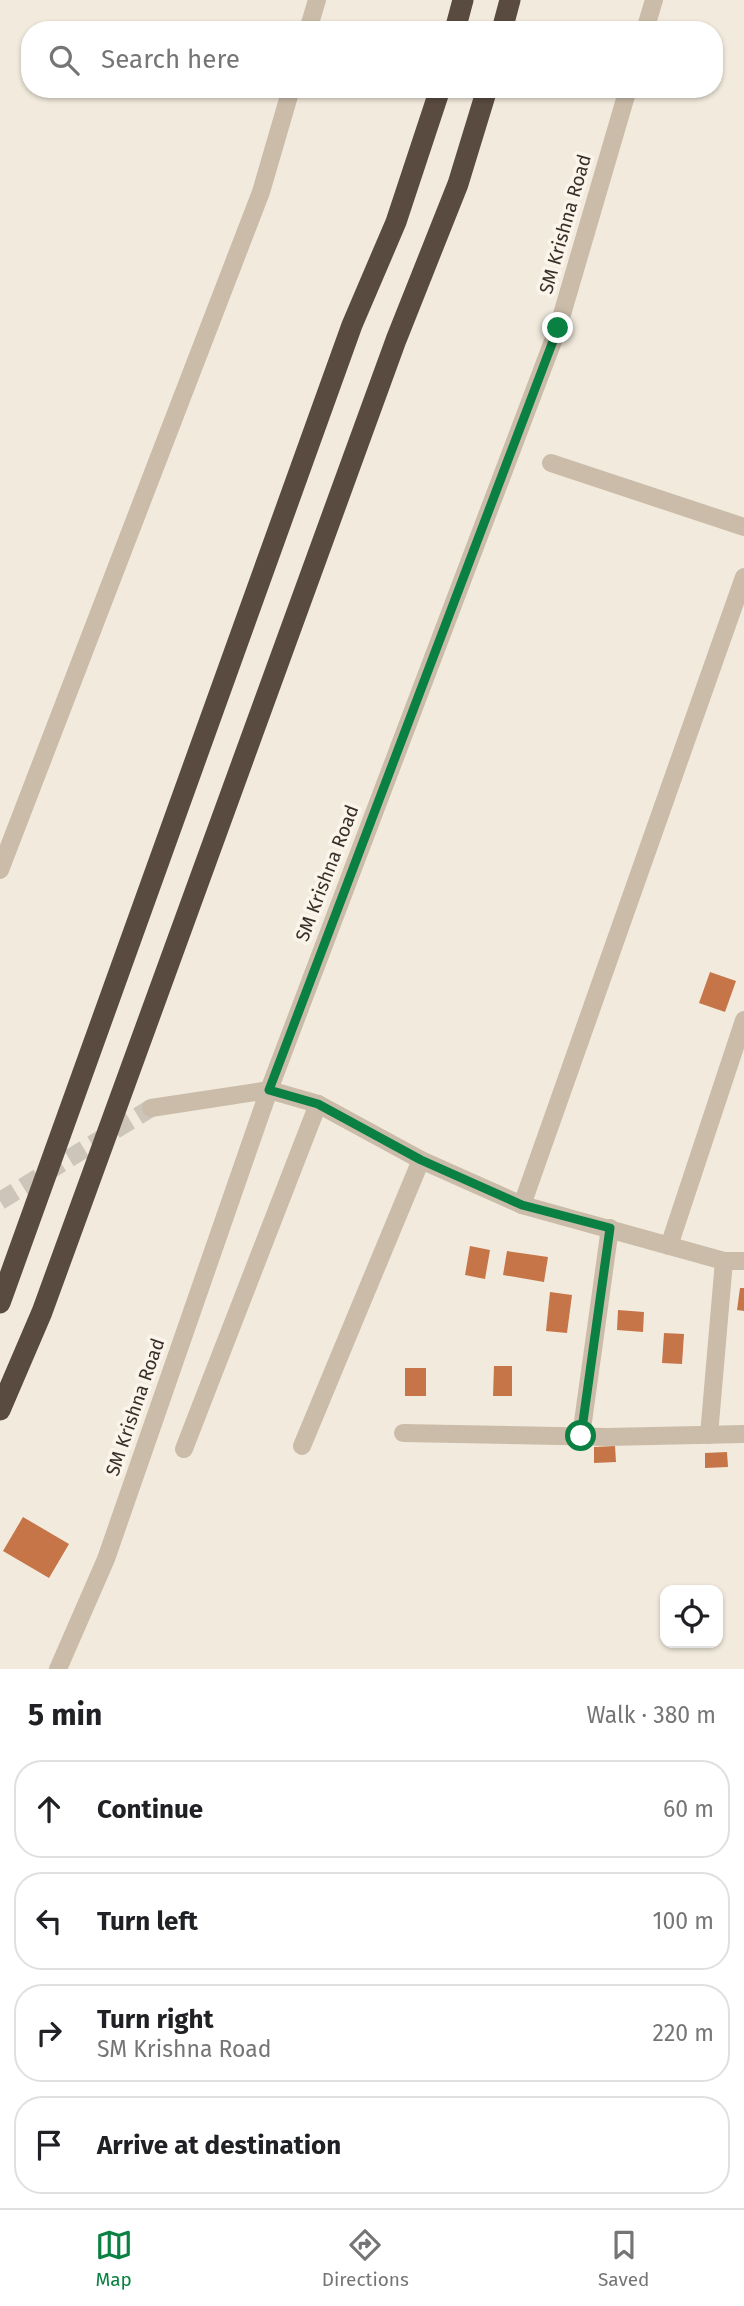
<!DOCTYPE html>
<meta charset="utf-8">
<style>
:root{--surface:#fff;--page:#f6f6f6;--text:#202124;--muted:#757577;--line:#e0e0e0;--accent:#0b8043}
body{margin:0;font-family:"Fira Sans",sans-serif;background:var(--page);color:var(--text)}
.controls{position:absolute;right:21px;bottom:21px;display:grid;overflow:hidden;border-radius:14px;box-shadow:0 2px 5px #0004}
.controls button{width:63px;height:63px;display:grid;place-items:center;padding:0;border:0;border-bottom:2px solid var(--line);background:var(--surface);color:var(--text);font:35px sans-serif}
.stop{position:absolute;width:21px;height:21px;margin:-16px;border:5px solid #0b8043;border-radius:50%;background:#fff}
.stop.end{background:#0b8043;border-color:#fff;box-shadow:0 2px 7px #0008}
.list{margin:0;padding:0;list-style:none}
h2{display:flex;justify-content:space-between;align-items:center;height:91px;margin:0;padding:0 28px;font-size:30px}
h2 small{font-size:23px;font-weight:400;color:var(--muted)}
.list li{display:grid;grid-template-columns:46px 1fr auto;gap:21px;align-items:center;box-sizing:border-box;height:98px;margin:0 14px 14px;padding:0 14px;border:2px solid var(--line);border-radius:28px}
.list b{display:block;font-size:26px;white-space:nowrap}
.list p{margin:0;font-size:23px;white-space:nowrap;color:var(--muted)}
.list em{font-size:23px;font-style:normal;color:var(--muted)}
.icon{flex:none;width:38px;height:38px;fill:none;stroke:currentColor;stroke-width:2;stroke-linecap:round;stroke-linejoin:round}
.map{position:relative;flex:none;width:744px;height:1669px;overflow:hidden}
.search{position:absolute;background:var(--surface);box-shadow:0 2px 5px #0004;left:21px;right:21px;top:21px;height:77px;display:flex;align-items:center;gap:18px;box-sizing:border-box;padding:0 24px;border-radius:28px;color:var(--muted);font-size:26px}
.sheet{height:539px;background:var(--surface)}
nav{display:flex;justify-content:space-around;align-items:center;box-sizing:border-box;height:98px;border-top:2px solid var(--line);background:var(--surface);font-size:19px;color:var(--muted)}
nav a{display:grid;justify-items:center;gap:4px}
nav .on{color:var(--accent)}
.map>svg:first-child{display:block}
.building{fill:#c67548}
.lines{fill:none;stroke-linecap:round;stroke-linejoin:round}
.minor-tunnel{stroke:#cdc5b9;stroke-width:18;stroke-dasharray:18 9;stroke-linecap:butt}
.minor{stroke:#cbbca9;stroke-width:18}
.highway{stroke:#594b40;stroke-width:21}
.route{stroke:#0b8043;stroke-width:9}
.labels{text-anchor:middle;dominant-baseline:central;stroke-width:7;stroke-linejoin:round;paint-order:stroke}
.street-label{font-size:19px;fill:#382f29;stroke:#faf4ea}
</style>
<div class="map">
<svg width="744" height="1669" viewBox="0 0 744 1669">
<rect width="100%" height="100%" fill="#f2ebdd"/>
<g class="building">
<path d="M710,972L736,981L725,1012L699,1003Z"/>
<path d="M470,1246L490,1250L485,1279L465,1275Z"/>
<path d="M507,1251L548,1257L544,1282L503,1275Z"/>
<path d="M740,1288H744V1311L737,1310Z"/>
<path d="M550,1292L572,1295L567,1333L546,1331Z"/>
<path d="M618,1310L644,1312L643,1332L617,1330Z"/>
<path d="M664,1333L684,1334L682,1364L662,1363Z"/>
<path d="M494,1366H512V1396H493Z"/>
<rect x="405" y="1368" width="21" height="28"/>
<path d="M615,1446L616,1462L594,1463V1447Z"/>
<path d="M727,1452L728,1467L705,1468V1453Z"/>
<path d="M23,1517L69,1544L49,1578L3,1551Z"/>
</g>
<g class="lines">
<path class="minor-tunnel" d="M0,1201L151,1108"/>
<g class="minor">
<path d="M308,30L317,0"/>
<path d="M645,30L654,0"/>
<path d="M551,463L744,527"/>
<path d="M0,870L261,192L291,89"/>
<path d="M151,1108L269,1090L318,1104L421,1160L522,1205L724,1261H744"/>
<path d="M522,1205L744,577"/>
<path d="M669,1246L744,1020"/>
<path d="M403,1433L607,1437L744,1434"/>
<path d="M709,1435L724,1261"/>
<path d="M581,1436L610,1228"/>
<path d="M302,1446L421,1160"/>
<path d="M184,1449L318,1104"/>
<path d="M58,1669L106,1559L269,1090L558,328L628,89"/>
</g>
<g class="highway">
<path d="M455,30L463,0"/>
<path d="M502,30L510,0"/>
<path d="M0,1303L352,325L396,222L440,89"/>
<path d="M0,1410L42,1312L396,340L458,184L487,89"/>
</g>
</g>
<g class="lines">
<path class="route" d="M558,328L269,1090L318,1104L421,1160L522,1205L610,1228L581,1436"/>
</g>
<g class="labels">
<g class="street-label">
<text transform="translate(565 224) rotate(-74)">SM Krishna Road</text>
<text transform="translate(327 873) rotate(-69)">SM Krishna Road</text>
<text transform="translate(135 1407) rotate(-71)">SM Krishna Road</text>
</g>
</g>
</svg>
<div class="controls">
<button><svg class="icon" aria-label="locate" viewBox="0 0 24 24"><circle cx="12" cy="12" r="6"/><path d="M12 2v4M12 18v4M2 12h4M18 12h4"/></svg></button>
</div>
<div class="stop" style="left:581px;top:1436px"></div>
<div class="stop end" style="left:558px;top:328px"></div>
<div class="search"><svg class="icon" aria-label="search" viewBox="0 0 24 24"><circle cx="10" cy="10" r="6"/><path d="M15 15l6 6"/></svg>Search here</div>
</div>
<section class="sheet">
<h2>5 min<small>Walk · 380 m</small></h2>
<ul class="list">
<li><svg class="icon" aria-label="ahead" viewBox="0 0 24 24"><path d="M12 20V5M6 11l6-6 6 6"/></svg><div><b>Continue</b></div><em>60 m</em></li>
<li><svg class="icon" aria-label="left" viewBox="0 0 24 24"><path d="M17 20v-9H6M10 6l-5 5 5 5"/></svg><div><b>Turn left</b></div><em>100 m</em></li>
<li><svg class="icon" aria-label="right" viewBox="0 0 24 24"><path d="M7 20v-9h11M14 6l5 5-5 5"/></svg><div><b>Turn right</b><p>SM Krishna Road</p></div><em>220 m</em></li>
<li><svg class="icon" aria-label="arrive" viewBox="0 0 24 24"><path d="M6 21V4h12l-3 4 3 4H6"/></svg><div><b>Arrive at destination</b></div></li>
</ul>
</section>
<nav>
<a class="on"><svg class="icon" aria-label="map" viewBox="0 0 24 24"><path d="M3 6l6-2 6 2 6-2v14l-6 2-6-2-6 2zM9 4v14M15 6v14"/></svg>Map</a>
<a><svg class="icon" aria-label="directions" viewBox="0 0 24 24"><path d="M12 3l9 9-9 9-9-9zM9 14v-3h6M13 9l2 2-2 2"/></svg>Directions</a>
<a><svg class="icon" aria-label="saved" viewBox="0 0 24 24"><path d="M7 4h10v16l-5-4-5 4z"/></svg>Saved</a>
</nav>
